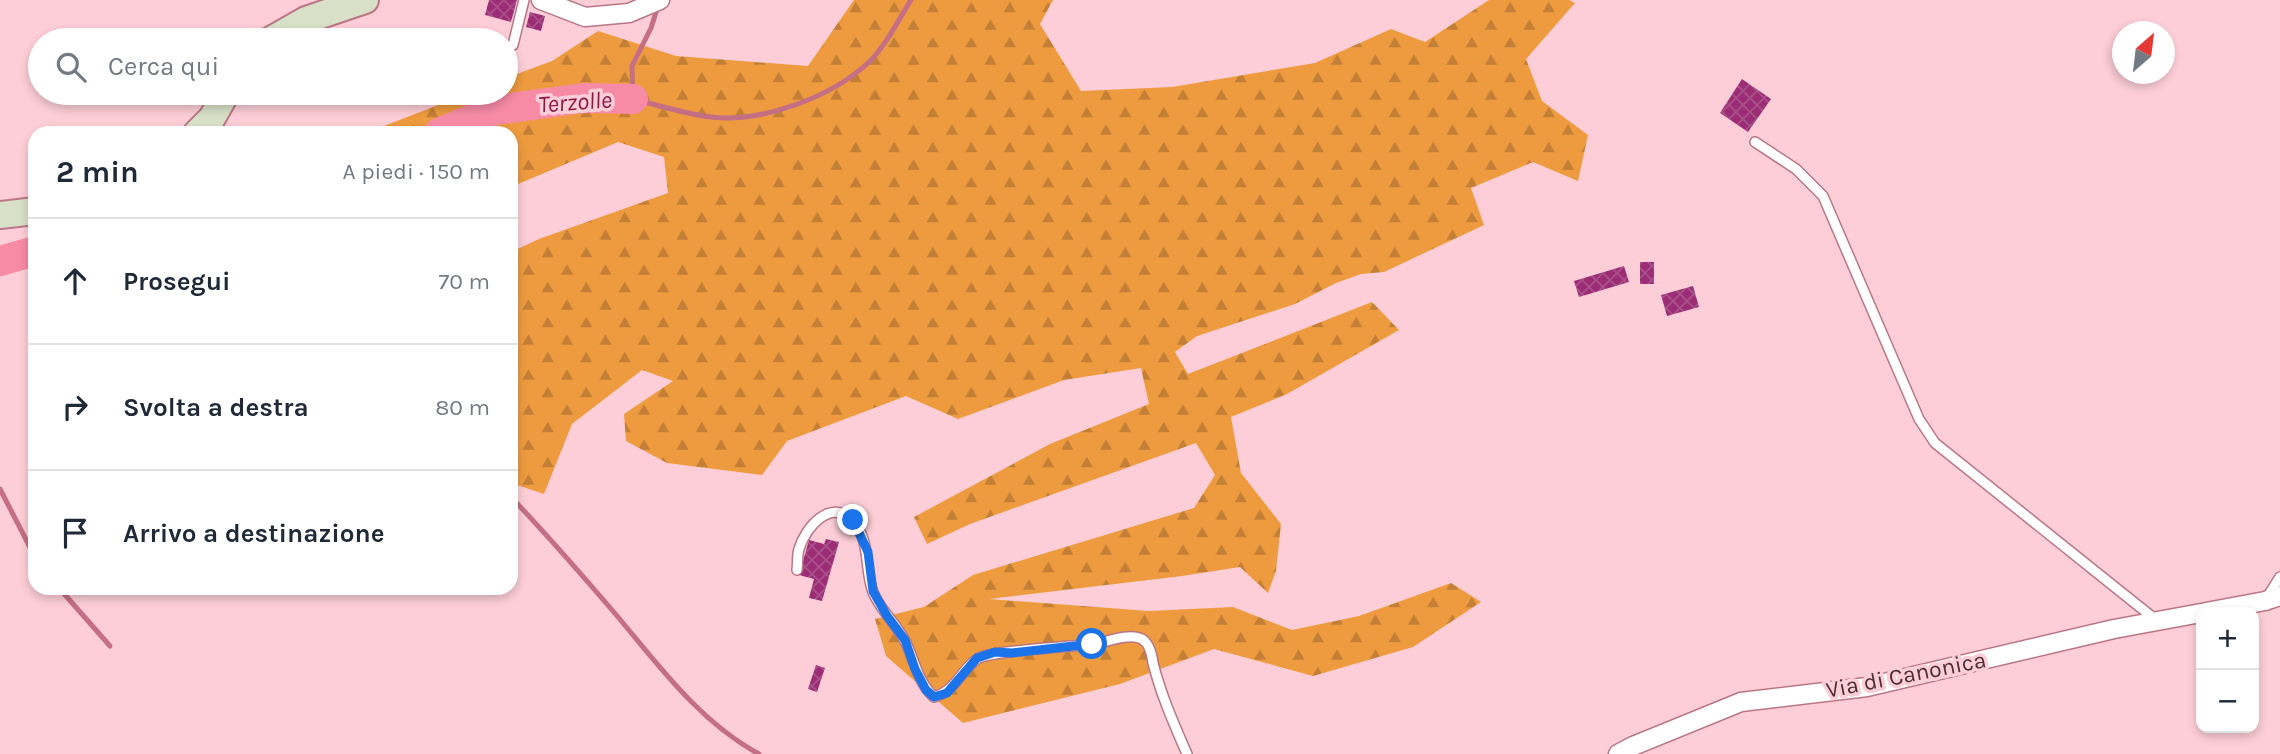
<!DOCTYPE html>
<html lang="it">
<meta charset="utf-8">
<style>
:root{--surface:#fff;--page:#f6f6f7;--text:#1f2937;--muted:#747a83;--line:#e0e1e3}
body{margin:0;font-family:Karla,sans-serif;background:var(--page);color:var(--text)}
.controls{position:absolute;right:21px;bottom:21px;display:grid;overflow:hidden;border-radius:14px;box-shadow:0 4px 10px #0003}
.controls button{width:63px;height:63px;display:grid;place-items:center;padding:0;border:0;border-bottom:2px solid var(--line);background:var(--surface);color:var(--text);font:35px sans-serif}
.compass{position:absolute;left:2112px;top:21px;width:63px;height:63px;border-radius:50%;background:var(--surface);box-shadow:0 4px 10px #0003;rotate:28deg}
.stop{position:absolute;width:21px;height:21px;margin:-16px;border:5px solid #1a73e8;border-radius:50%;background:#fff}
.stop.end{background:#1a73e8;border-color:#fff;box-shadow:0 2px 7px #0008}
.list{margin:0;padding:0;list-style:none}
h2{display:flex;justify-content:space-between;align-items:center;height:91px;margin:0;padding:0 28px;font-size:30px}
h2 small{font-size:23px;font-weight:400;color:var(--muted)}
.list li{display:grid;grid-template-columns:46px 1fr auto;gap:21px;align-items:center;box-sizing:border-box;height:126px;padding:0 28px;border-top:2px solid var(--line)}
.list b{display:block;font-size:26px;white-space:nowrap}
.list em{font-size:23px;font-style:normal;color:var(--muted)}
.icon{flex:none;width:38px;height:38px;fill:none;stroke:currentColor;stroke-width:2;stroke-linecap:round;stroke-linejoin:round}
.map{position:relative;flex:none;width:2280px;height:754px;overflow:hidden}
.search{position:absolute;background:var(--surface);box-shadow:0 4px 10px #0003;left:28px;top:28px;width:490px;height:77px;display:flex;align-items:center;gap:18px;box-sizing:border-box;padding:0 24px;border-radius:38px;color:var(--muted);font-size:26px}
.panel{position:absolute;background:var(--surface);box-shadow:0 4px 10px #0003;left:28px;top:126px;width:490px;height:469px;border-radius:21px}
.map>svg:first-child{display:block}
.forest{fill:url(#forest-firs)}
.lines{fill:none;stroke-linecap:round;stroke-linejoin:round}
.stream{stroke:#c46f84;stroke-width:5}
.river{stroke:#f78ba6;stroke-width:30}
.building{fill:url(#building-cross-hatch)}
.lane-casing{stroke:#bb7686;stroke-width:12}
.street-casing{stroke:#bb7686;stroke-width:21}
.secondary-casing{stroke:#bb7686;stroke-width:30}
.lane{stroke:#fff;stroke-width:9}
.street{stroke:#fff;stroke-width:18}
.secondary{stroke:#d8e1c7;stroke-width:26}
.route{stroke:#1a73e8;stroke-width:9}
.labels{text-anchor:middle;dominant-baseline:central;stroke-width:7;stroke-linejoin:round;paint-order:stroke}
.street-label{font-size:23px;fill:#4c2e35;stroke:#fdced7}
.water-label{font-size:24px;font-style:italic;fill:#901745;stroke:#fdced7}
</style>
<div class="map">
<svg width="2280" height="754" viewBox="0 0 2280 754">
<defs>
<pattern id="forest-firs" width="22" height="20" patternUnits="userSpaceOnUse" patternTransform="scale(1.75)"><rect width="22" height="20" fill="#ee9b3f"/><path d="M5 1l3.5 6h-7zM16 11l3.5 6h-7z" fill="#c37f36"/></pattern>
<pattern id="building-cross-hatch" width="8" height="8" patternUnits="userSpaceOnUse" patternTransform="scale(1.75)"><rect width="8" height="8" fill="#9c2c76"/><path d="M0 0l8 8M0 8l8-8" fill="none" stroke="#a75189"/></pattern>
</defs>
<rect width="100%" height="100%" fill="#fdced7"/>
<path class="forest" d="M854,0H1053L1040,24L1081,91L1172,87L1315,63L1391,29L1425,42L1489,0H1569L1575,3L1526,59L1542,101L1588,135L1578,181L1533,162L1471,188L1484,225L1384,272L1361,274L1336,283L1295,304L1197,336L1175,352L1188,374L1372,302L1399,330L1287,394L1231,417L1241,473L1281,524L1276,571L1268,593L1240,567L1182,576L989,599L1149,611L1233,607L1292,630L1359,616L1451,583L1481,602L1413,647L1313,676L1214,649L1120,684L963,723L886,656L875,619L924,607L973,575L1194,508L1215,475L1196,443L970,524L927,544L914,517L1050,444L1149,404L1141,368L1064,380L958,419L906,396L787,441L762,475L667,463L626,441L624,414L673,381L642,370L572,424L544,494L511,483V252L539,239L668,193L664,157L618,142L511,187V133H366L469,93H506V78L552,61L598,31L676,56L808,66Z"/>
<g class="lines">
<g class="stream">
<path d="M657,9L651,28L632,66L633,99C658,105 685,114 711,117C762,123 832,97 869,62C885,47 899,19 911,0"/>
<path d="M0,489L35,557"/>
<path d="M511,497C548,536 583,576 618,617C659,666 701,723 759,754"/>
<path d="M59,588L110,646"/>
</g>
<g class="river">
<path d="M439,133L495,110L584,98L633,99"/>
<path d="M0,261L35,251"/>
</g>
</g>
<g class="building">
<path d="M489,0H517L511,22L485,15Z"/>
<path d="M530,12L545,16L541,31L526,27Z"/>
<path d="M1742,79L1771,99L1748,132L1720,113Z"/>
<rect x="1640" y="262" width="14" height="22"/>
<path d="M1624,266L1629,282L1579,297L1574,281Z"/>
<path d="M1693,286L1699,307L1667,316L1661,295Z"/>
<path d="M826,539L839,542L822,601L809,598L814,579L799,575L809,540L824,544Z"/>
<path d="M816,665L825,668L817,692L808,689Z"/>
</g>
<g class="lines">
<g class="lane-casing">
<g id="lane">
<path d="M513,45L524,0"/>
<path d="M277,93L278,95"/>
<path d="M1755,142L1796,169L1823,196L1919,419L1935,443L2156,620"/>
<path d="M797,570C798,563 797,555 799,549C805,528 831,497 853,521C871,541 864,568 873,592C880,610 896,623 905,641C915,661 917,681 934,697C957,690 959,672 977,659C990,650 1077,647 1100,643C1111,640 1131,633 1142,639C1150,644 1152,655 1153,663C1161,695 1174,724 1187,754"/>
<path d="M2266,599L2280,577"/>
</g>
</g>
<g class="street-casing">
<g id="street">
<path d="M541,0L585,17L629,13L660,0"/>
<path d="M2206,612L2265,601L2280,596"/>
<path d="M1618,754L1633,746L1741,702L1867,687L2114,629L2201,613"/>
</g>
</g>
<g class="secondary-casing">
<g id="secondary">
<path d="M271,40L306,20L365,0"/>
<path d="M197,133L212,118L226,93"/>
<path d="M0,215L35,211"/>
</g>
</g>
<use href="#lane" class="lane"/>
<use href="#street" class="street"/>
<use href="#secondary" class="secondary"/>
</g>
<g class="lines">
<path class="route" d="M853,520L868,552L873,591L887,616L905,640L915,669L926,690L934,697L947,693L977,658L995,652L1012,653L1092,644"/>
</g>
<g class="labels">
<g class="street-label">
<text transform="translate(1906 675) rotate(-11)">Via di Canonica</text>
</g>
<g class="water-label">
<text transform="translate(575 102) rotate(-4)">Terzolle</text>
</g>
</g>
</svg>
<div class="controls">
<button>+</button>
<button>−</button>
</div>
<svg class="compass" viewBox="-18 -18 36 36"><path d="M0-13l5 13h-10z" fill="#e53935"/><path d="M0 13l5-13h-10z" fill="#747a83"/></svg>
<div class="stop" style="left:1092px;top:644px"></div>
<div class="stop end" style="left:853px;top:520px"></div>
<div class="search"><svg class="icon" aria-label="search" viewBox="0 0 24 24"><circle cx="10" cy="10" r="6"/><path d="M15 15l6 6"/></svg>Cerca qui</div>
<section class="panel">
<h2>2 min<small>A piedi · 150 m</small></h2>
<ul class="list">
<li><svg class="icon" aria-label="ahead" viewBox="0 0 24 24"><path d="M12 20V5M6 11l6-6 6 6"/></svg><div><b>Prosegui</b></div><em>70 m</em></li>
<li><svg class="icon" aria-label="right" viewBox="0 0 24 24"><path d="M7 20v-9h11M14 6l5 5-5 5"/></svg><div><b>Svolta a destra</b></div><em>80 m</em></li>
<li><svg class="icon" aria-label="arrive" viewBox="0 0 24 24"><path d="M6 21V4h12l-3 4 3 4H6"/></svg><div><b>Arrivo a destinazione</b></div></li>
</ul>
</section>
</div>
